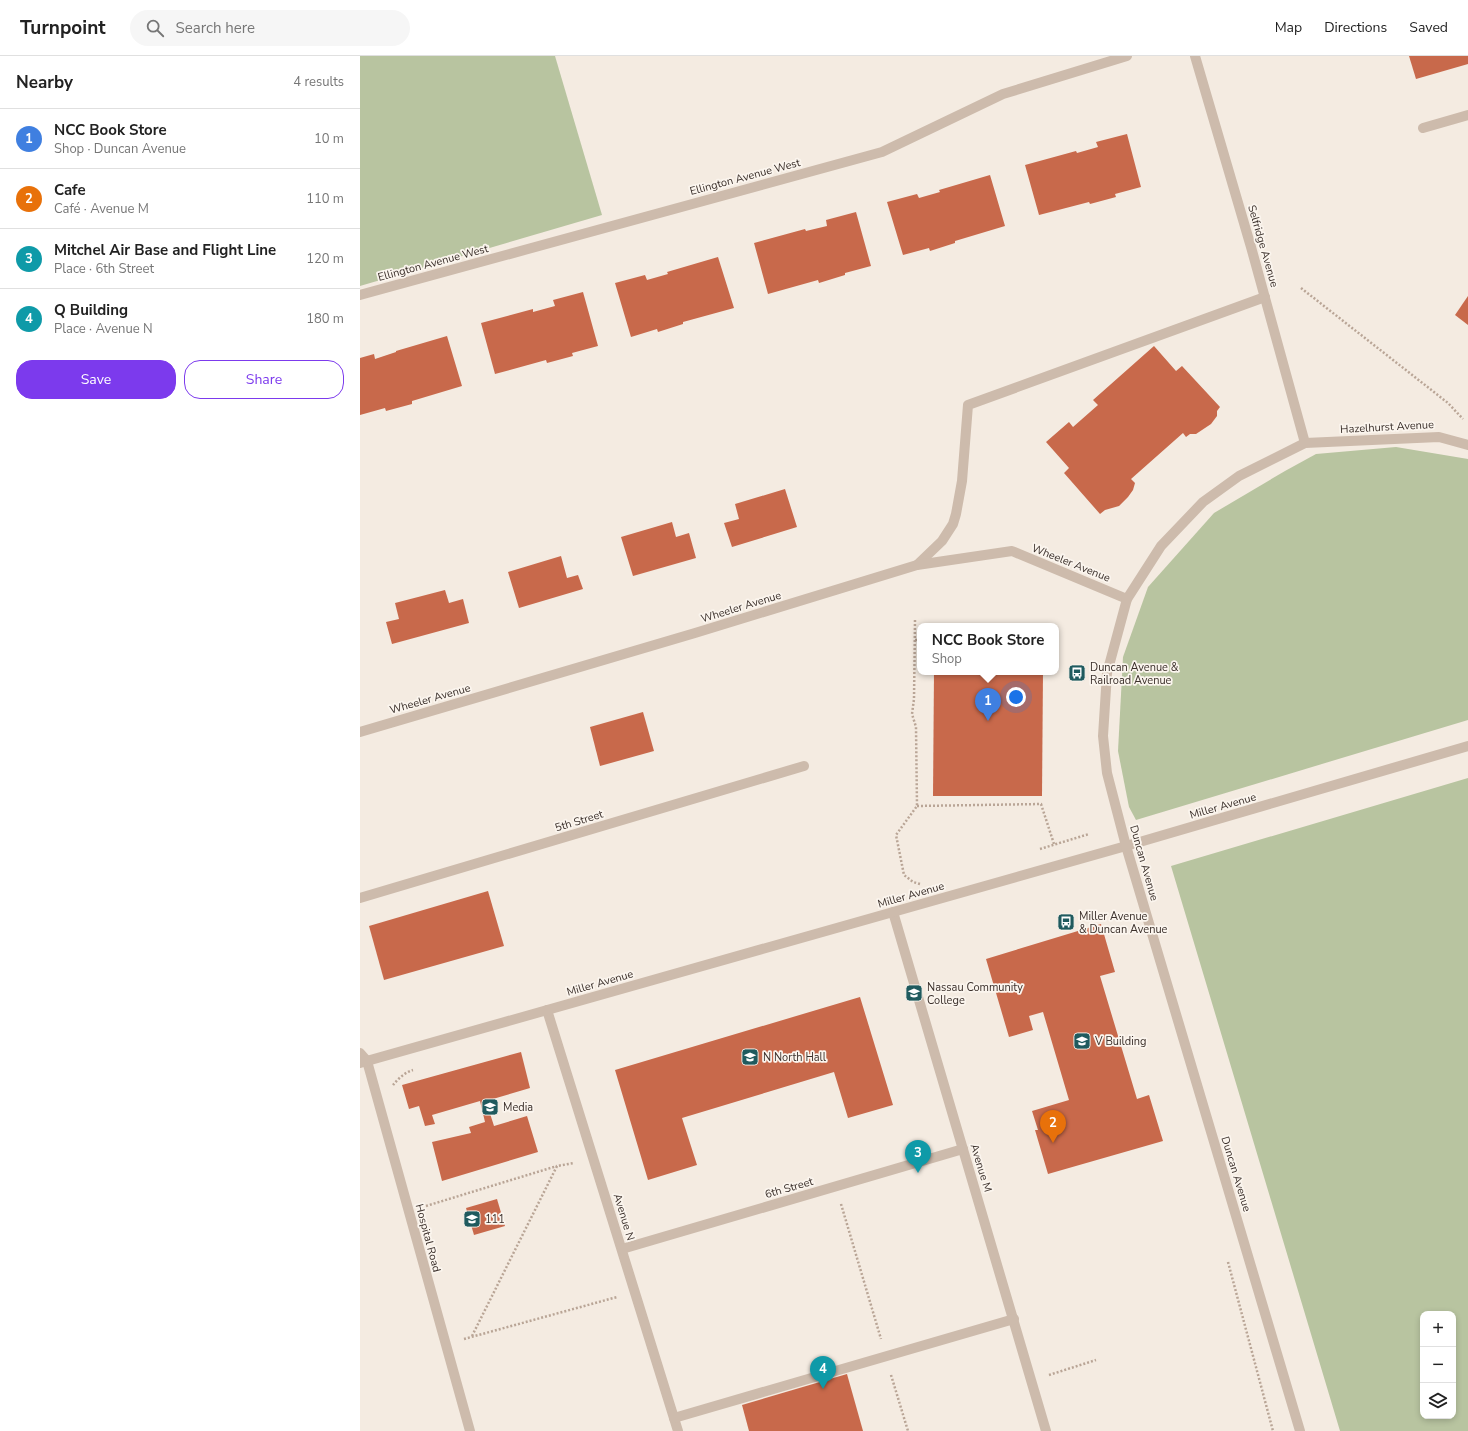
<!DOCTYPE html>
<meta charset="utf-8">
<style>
:root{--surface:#fff;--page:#f6f6f6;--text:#222;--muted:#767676;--line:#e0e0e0;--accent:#7c3aed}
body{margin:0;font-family:"Nunito Sans",sans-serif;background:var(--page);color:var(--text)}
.controls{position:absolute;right:12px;bottom:12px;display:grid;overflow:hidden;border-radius:8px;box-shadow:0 2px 6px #0003}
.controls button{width:36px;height:36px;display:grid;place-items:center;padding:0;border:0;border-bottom:1px solid var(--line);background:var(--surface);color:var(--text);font:20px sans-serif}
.you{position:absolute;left:656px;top:641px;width:14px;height:14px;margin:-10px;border:3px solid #fff;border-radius:50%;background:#1a73e8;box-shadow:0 0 0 6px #1a73e833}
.badge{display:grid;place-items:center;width:26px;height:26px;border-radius:50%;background:var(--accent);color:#fff;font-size:13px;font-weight:700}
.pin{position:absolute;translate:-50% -33px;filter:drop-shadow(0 1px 2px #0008)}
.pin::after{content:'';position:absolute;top:21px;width:14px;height:12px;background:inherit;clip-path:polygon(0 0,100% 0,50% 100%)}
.popup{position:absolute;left:557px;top:567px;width:142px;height:52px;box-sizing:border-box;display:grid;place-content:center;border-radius:8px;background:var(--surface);filter:drop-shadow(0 1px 3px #0005);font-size:13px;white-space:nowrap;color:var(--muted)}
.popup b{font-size:15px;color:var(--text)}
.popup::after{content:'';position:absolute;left:50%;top:100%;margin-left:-8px;border:8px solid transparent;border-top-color:var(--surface)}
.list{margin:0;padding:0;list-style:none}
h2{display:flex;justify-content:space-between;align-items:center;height:52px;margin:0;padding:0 16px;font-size:17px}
h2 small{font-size:13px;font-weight:400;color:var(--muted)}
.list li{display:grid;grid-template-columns:26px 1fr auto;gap:12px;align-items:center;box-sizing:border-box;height:60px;padding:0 16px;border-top:1px solid var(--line)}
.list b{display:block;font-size:15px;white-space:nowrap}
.list p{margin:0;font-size:13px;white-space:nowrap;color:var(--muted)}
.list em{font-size:13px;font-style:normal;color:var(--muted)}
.actions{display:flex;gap:8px;padding:12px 16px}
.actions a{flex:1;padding:9px 0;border:1px solid var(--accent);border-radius:16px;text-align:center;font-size:14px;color:var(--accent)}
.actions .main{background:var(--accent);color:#fff}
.icon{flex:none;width:22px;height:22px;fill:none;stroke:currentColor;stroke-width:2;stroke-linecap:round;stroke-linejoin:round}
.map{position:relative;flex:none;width:1108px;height:1375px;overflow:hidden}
header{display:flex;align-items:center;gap:24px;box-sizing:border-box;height:56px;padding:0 20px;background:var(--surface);border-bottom:1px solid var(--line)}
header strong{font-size:19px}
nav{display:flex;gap:22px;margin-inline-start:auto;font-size:14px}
.search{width:280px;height:36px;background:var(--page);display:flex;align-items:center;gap:10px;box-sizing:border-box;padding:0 14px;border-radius:22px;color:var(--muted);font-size:15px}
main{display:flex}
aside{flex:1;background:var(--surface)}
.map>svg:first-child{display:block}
.green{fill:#b8c4a0;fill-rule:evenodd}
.building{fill:#c8694b}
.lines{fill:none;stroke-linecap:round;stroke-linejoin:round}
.path{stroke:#b9a596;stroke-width:2.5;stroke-dasharray:2 2;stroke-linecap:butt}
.minor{stroke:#cdbbac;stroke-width:10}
.labels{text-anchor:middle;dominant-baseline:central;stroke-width:3.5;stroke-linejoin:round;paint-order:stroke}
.street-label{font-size:11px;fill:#3b302b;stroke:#fbf5ee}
.poi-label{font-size:11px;fill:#3b302b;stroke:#fbf5ee;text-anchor:start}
</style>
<header>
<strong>Turnpoint</strong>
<div class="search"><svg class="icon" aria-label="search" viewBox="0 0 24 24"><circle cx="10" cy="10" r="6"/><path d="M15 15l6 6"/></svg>Search here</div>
<nav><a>Map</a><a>Directions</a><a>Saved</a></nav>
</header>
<main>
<aside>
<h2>Nearby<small>4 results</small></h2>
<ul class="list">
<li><span class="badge" style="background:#3f7fe0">1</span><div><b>NCC Book Store</b><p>Shop · Duncan Avenue</p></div><em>10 m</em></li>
<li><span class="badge" style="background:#e8710a">2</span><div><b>Cafe</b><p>Café · Avenue M</p></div><em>110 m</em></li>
<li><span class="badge" style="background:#0f9aa8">3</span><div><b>Mitchel Air Base and Flight Line</b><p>Place · 6th Street</p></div><em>120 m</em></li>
<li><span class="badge" style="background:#0f9aa8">4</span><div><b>Q Building</b><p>Place · Avenue N</p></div><em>180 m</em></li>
</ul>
<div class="actions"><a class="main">Save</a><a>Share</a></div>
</aside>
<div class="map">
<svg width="1108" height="1375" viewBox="0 0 1108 1375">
<rect width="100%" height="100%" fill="#f4ebe1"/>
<g class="green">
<path d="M0,0H195L242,159L0,230Z"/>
<path d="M1036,391L1108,403V664L776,764L769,751L758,695L763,601L788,531L854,457L925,415L956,398Z"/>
<path d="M1108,722V1375H980L811,810ZM1063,1258H1093V1360H1063Z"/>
</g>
<g class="building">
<path d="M1049,0H1108V8L1056,23Z"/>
<path d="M767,78L781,131L755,138L756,141L730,148L729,146L679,159L665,109L716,95L717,97L738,91L736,86Z"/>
<path d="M630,119L645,170L595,185V187L570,195L569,192L543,199L527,146L557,138L559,142L580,136L579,134Z"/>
<path d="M496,156L511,210L485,217V219L459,227L458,224L408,238L394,187L445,173L446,175L467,170L466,164Z"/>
<path d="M358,201L374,252L323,266V268L298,276L297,273L271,281L255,227L285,219L287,224L308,218L307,216Z"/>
<path d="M223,236L238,290L212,297L213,300L187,307L186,304L135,318L121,267L173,253V256L195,250L193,244Z"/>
<path d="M1108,240V269L1095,259Z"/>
<path d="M87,280L102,330L52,345V348L26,355L25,352L0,359V302L14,298L15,303L36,296V295Z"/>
<path d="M794,290L816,315L822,310L860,351L857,355V360L851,368L836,378H830L826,381L823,377L771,423L775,427L773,434L768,441L759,450L745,454L740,458L704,417L709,412L686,386L709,366L713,371L738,349L733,344Z"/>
<path d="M425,433L437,471L372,491L364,467L379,463L375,448Z"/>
<path d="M312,466L316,481L329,477L336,502L273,520L261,481Z"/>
<path d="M201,500L207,522L218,519L223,533L159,552L148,516Z"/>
<path d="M85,534L89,547L103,543L109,567L32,588L26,566L39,563L35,547Z"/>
<path d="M574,616H683L682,740H573Z"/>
<path d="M283,656L294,695L240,710L230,671Z"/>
<path d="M128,835L144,890L24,924L9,870Z"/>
<path d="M741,868L755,916L740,920L777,1043L789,1039L803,1085L688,1118L675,1074H678L672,1055L709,1044L683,956L669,960L673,974L649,981L626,903Z"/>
<path d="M500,941L533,1049L488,1062L474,1016L322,1062L337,1109L288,1124L255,1014Z"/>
<path d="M161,996L170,1032L126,1045L134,1070L167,1060L178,1096L82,1125L72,1086L111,1077L109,1071L125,1066L120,1045L72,1059L75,1068L65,1070L59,1050L49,1053L42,1029Z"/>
<path d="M137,1143L145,1170L114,1179L106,1152Z"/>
<path d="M487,1318L503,1375H389L382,1349Z"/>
</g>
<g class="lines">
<g class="path">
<path d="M941,232L1088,347L1103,363"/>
<path d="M555,564L554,643L552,658L556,671L557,750L536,779L544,819L553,826L560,828"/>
<path d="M555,584H560"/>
<path d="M557,750L681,748L694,788"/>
<path d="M680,793L729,778"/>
<path d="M33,1029C38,1023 45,1016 53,1014"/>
<path d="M481,1148L521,1283"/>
<path d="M66,1150L197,1110"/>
<path d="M868,1206L913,1375"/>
<path d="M112,1280L197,1110L214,1107"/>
<path d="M104,1283L257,1241"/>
<path d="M531,1319L548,1375"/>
<path d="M689,1319L736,1304"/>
</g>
<g class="minor">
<path d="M835,0L891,191L945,387"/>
<path d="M1063,72L1108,59"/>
<path d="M0,239L522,96L643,38L767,0"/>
<path d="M557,509L582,485L593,468L596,458L602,425L608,349L905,241"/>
<path d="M0,676L335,577L557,509L652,495L767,543"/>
<path d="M0,842L444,710"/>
<path d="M533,856L686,1375"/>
<path d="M187,954L318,1375"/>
<path d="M0,997L7,1005L110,1375"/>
<path d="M0,1007L766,790L1108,690"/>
<path d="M262,1193L603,1093"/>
<path d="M314,1362L654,1263"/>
<path d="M940,1375L766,790L747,717L743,680L747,617L767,543L801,490L843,446L879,420L945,387L1079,381L1108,389"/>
</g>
</g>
<defs>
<g id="bus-square" transform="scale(0.9)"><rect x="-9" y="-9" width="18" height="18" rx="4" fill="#1f5a5e" stroke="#fbf5ee"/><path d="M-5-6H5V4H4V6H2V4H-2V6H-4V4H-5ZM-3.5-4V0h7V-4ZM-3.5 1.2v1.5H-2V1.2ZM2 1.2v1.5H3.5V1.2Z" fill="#fff"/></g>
<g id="university-square" transform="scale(0.9)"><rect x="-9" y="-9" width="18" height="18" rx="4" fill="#1f5a5e" stroke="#fbf5ee"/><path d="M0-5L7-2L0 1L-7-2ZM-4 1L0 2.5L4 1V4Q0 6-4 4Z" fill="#fff"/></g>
</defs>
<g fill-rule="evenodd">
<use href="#bus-square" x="717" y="617"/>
<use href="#bus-square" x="706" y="866"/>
<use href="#university-square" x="554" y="937"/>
<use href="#university-square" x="722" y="985"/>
<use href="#university-square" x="390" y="1001"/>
<use href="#university-square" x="130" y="1051"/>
<use href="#university-square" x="112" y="1163"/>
</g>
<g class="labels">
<g class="street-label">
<text transform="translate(385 121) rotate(-15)">Ellington Avenue West</text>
<text transform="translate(903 190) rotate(74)">Selfridge Avenue</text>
<text transform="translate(73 207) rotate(-15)">Ellington Avenue West</text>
<text transform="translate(1027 371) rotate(-3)">Hazelhurst Avenue</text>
<text transform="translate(711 507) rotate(22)">Wheeler Avenue</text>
<text transform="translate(381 551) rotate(-17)">Wheeler Avenue</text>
<text transform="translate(70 643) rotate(-16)">Wheeler Avenue</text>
<text transform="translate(863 750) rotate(-16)">Miller Avenue</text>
<text transform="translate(219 765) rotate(-17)">5th Street</text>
<text transform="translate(784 807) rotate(74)">Duncan Avenue</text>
<text transform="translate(551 839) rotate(-16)">Miller Avenue</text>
<text transform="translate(240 927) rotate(-16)">Miller Avenue</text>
<text transform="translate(621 1112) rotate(73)">Avenue M</text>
<text transform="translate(876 1118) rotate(73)">Duncan Avenue</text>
<text transform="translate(429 1132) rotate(-16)">6th Street</text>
<text transform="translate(264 1161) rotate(73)">Avenue N</text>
<text transform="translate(68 1182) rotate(75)">Hospital Road</text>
</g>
<g class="poi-label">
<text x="730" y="611">Duncan Avenue &amp;<tspan x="730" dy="13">Railroad Avenue</tspan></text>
<text x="719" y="860">Miller Avenue<tspan x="719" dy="13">&amp; Duncan Avenue</tspan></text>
<text x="567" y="931">Nassau Community<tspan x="567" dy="13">College</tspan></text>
<text x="735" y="985">V Building</text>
<text x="403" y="1001">N North Hall</text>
<text x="143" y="1051">Media</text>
<text x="125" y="1163">111</text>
</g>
</g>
</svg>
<div class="controls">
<button>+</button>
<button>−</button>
<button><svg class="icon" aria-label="layers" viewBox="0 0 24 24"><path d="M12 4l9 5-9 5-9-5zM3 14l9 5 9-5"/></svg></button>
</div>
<div class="you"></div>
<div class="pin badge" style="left:628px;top:665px;background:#3f7fe0">1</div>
<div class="popup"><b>NCC Book Store</b>Shop</div>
<div class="pin badge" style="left:693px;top:1087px;background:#e8710a">2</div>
<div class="pin badge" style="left:558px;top:1117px;background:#0f9aa8">3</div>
<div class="pin badge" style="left:463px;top:1333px;background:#0f9aa8">4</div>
</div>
</main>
